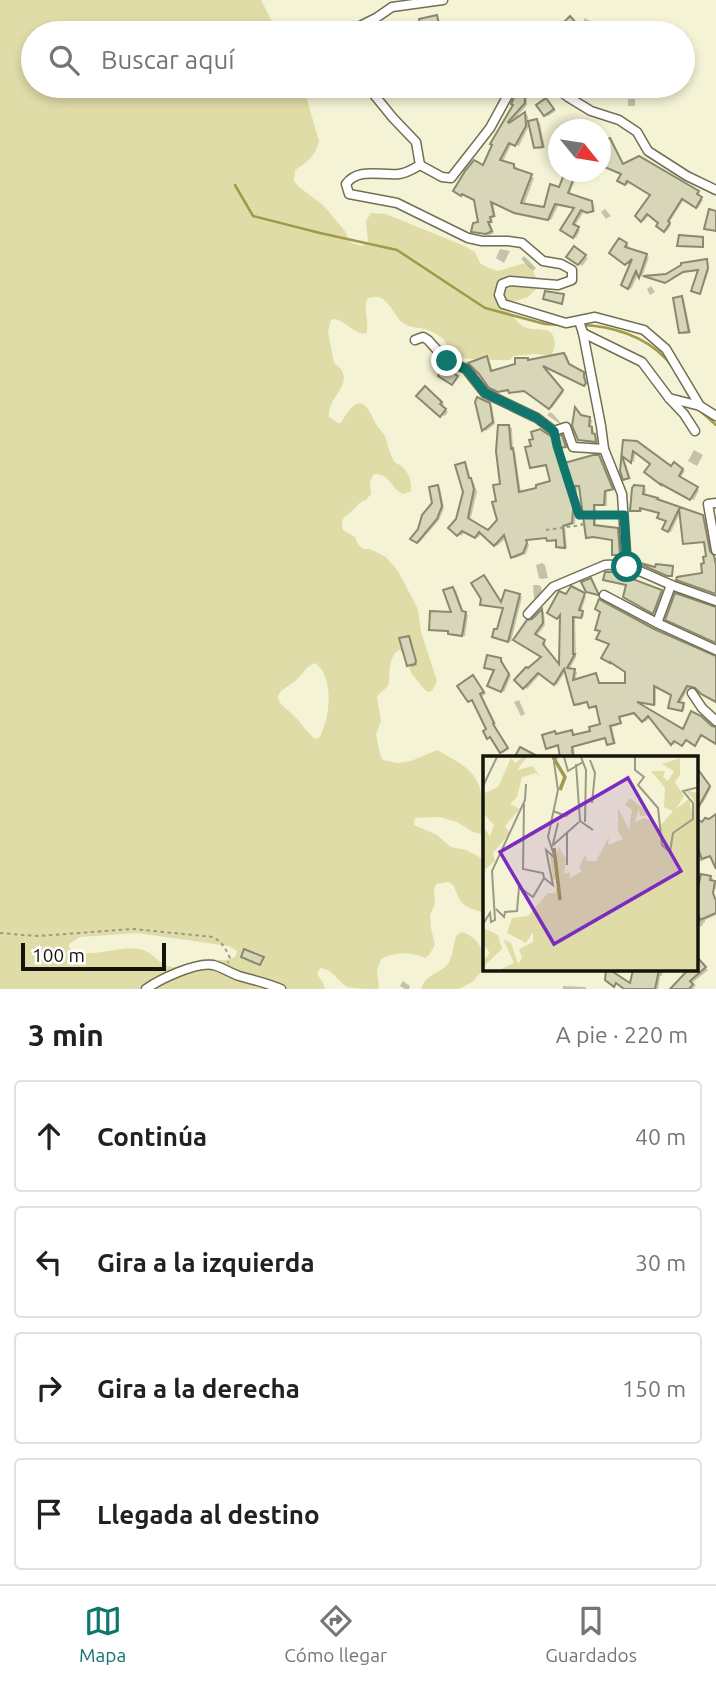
<!DOCTYPE html>
<html lang="es">
<meta charset="utf-8">
<style>
:root{--surface:#fff;--page:#f2f2f2;--text:#202124;--muted:#757577;--line:#e0e0e0;--accent:#0f766e}
body{margin:0;font-family:Ubuntu,sans-serif;background:var(--page);color:var(--text)}
.compass{position:absolute;left:548px;top:119px;width:63px;height:63px;border-radius:50%;background:var(--surface);box-shadow:0 4px 10px #0003;rotate:120deg}
.scale{position:absolute;left:21px;bottom:18px;width:145px;box-sizing:border-box;padding-left:7px;border:4px solid #15140a;border-top:0;font-size:19px;line-height:24px;white-space:nowrap;color:#15140a;-webkit-text-stroke:5px #fff;paint-order:stroke}
.stop{position:absolute;width:21px;height:21px;margin:-16px;border:5px solid #0f766e;border-radius:50%;background:#fff}
.stop.end{background:#0f766e;border-color:#fff;box-shadow:0 2px 7px #0008}
.list{margin:0;padding:0;list-style:none}
h2{display:flex;justify-content:space-between;align-items:center;height:91px;margin:0;padding:0 28px;font-size:30px}
h2 small{font-size:23px;font-weight:400;color:var(--muted)}
.list li{display:grid;grid-template-columns:46px 1fr auto;gap:21px;align-items:center;box-sizing:border-box;height:112px;margin:0 14px 14px;padding:0 14px;border:2px solid var(--line);border-radius:7px}
.list b{display:block;font-size:26px;white-space:nowrap}
.list em{font-size:23px;font-style:normal;color:var(--muted)}
.icon{flex:none;width:38px;height:38px;fill:none;stroke:currentColor;stroke-width:2;stroke-linecap:round;stroke-linejoin:round}
.map{position:relative;flex:none;width:716px;height:989px;overflow:hidden}
.search{position:absolute;background:var(--surface);box-shadow:0 4px 10px #0003;left:21px;right:21px;top:21px;height:77px;display:flex;align-items:center;gap:18px;box-sizing:border-box;padding:0 24px;border-radius:38px;color:var(--muted);font-size:26px}
.sheet{height:595px;background:var(--surface)}
nav{display:flex;justify-content:space-around;align-items:center;box-sizing:border-box;height:98px;border-top:2px solid var(--line);background:var(--surface);font-size:19px;color:var(--muted)}
nav a{display:grid;justify-items:center;gap:4px}
nav .on{color:var(--accent)}
.map>svg:first-child{display:block}
.green{fill:#e0dca8;fill-rule:evenodd}
.shadow{fill:#0003}
.lines{fill:none;stroke-linecap:round;stroke-linejoin:round}
.stream{stroke:#a19a4a;stroke-width:2.5}
.building{fill:#d8d6b9;stroke:#8a886d;stroke-width:2}
.street-casing{stroke:#716f54;stroke-width:11}
.path{stroke:#9a9983;stroke-width:2;stroke-dasharray:3.5 3.5;stroke-linecap:butt}
.street{stroke:#fff;stroke-width:8}
.route{stroke:#0f766e;stroke-width:9}
.inset-river{fill:none;stroke:#a19a4a;stroke-width:3.5}
.inset-road{fill:none;stroke:#9b9a84;stroke-width:2}
.view{fill:#7b2cbf;fill-opacity:0.15;stroke:#7b2cbf;stroke-width:3.5}
.inset-edge{fill:none;stroke:#15140a;stroke-width:3.5}
</style>
<div class="map">
<svg width="716" height="989" viewBox="0 0 716 989">
<rect width="100%" height="100%" fill="#f5f3d5"/>
<g class="green">
<path d="M0,0H261L278,33H33V86H303L319,141C316,155 307,163 295,170L294,181L299,187L323,205L345,231L350,242L361,246L368,243L366,221L371,213L386,214L462,245L475,252L480,263L489,268L498,271L525,263L531,267C533,274 540,280 537,288L528,297L510,303L508,310C513,316 518,324 525,327C535,332 552,325 554,339C556,346 554,350 551,356L536,354L513,356L510,360C498,360 460,361 451,353C446,347 446,339 439,336C435,333 429,330 424,329C417,327 410,328 403,323C392,315 387,289 367,299C363,311 370,322 366,334C352,333 347,322 335,319L331,320L328,331L334,363C360,381 326,397 329,417L338,423H341C356,396 364,397 376,424C379,430 379,427 383,433C388,440 388,451 393,459C396,465 396,462 401,466C409,472 412,482 411,491L403,494C389,487 392,475 374,474L370,481L371,494L366,500C358,502 358,506 352,511C344,518 340,518 343,530L355,537L358,544L363,549H370L386,557L398,571L418,609L421,632L437,681L432,691L428,692L425,690L411,673L405,653L399,650C387,657 391,674 388,686L379,694L377,697L381,721L376,734L380,754L383,760L397,763L411,761L437,750C459,763 481,771 482,801L485,802V835L473,832L457,822L439,817L415,818L414,825L437,835L451,847L466,850L485,860V913C465,907 461,907 454,886L448,882L436,884L434,892L435,904L430,915L431,928L435,945L429,955L425,958C411,951 395,952 381,959L377,970L379,987L378,989C369,989 356,989 348,987C337,982 334,969 320,968L317,974L323,983L325,989H0ZM315,663C335,677 330,719 319,738L315,739C306,731 301,722 292,714C289,710 282,707 280,702C279,701 278,699 278,697C279,690 289,686 294,682C302,676 305,666 315,663ZM137,933L229,946L237,951L235,957C222,964 216,957 203,959C194,960 186,967 177,967C160,969 155,951 139,949C117,945 89,961 69,948V944L80,937Z"/>
<path d="M461,932C480,937 485,953 485,970H502L481,972L472,982L459,989H421C426,974 437,975 447,965C453,958 453,946 456,936Z"/>
</g>
<g class="shadow">
<path d="M437,17L439,19L442,31L432,33H424Z"/>
<path d="M585,18L595,24L590,33H570L563,26L573,20L580,27Z"/>
<path d="M473,27L479,33H463Z"/>
<path d="M521,86H541L534,96L526,86L527,105L513,121L525,114L528,116V123L537,121L540,123L545,148L538,149L535,147L530,124L519,146L512,143L502,163L514,166L517,167L516,170L534,178L524,205L546,210L560,189L566,173L576,178L565,205L559,204L551,220L519,214L493,201L496,217L492,218L493,223H490L494,233L489,235L476,233L473,231L480,223L475,199L466,194L464,196L456,191L484,167L515,104Z"/>
<path d="M600,86H607L611,88L609,92Z"/>
<rect x="628" y="99" width="7" height="7"/>
<path d="M546,100L556,111L548,116L545,115Z"/>
<path d="M558,135V156L550,151Z"/>
<path d="M610,140L612,141L624,166L638,158L700,193L698,196L703,200L698,208L684,199L669,223L671,225L667,231L658,226L661,222L650,214L644,221L637,216L653,194L629,181L628,185L620,181L623,174Z"/>
<path d="M591,203L594,205L595,212L591,213L585,210L574,227L580,230L576,238L563,230L576,208Z"/>
<path d="M605,209L611,216L606,219L601,212Z"/>
<path d="M620,240L629,246L627,249L649,257L642,277L639,273L631,289L623,285L631,266L611,253Z"/>
<path d="M500,249L510,251L504,263L496,258Z"/>
<path d="M575,249L588,258L582,266L569,257Z"/>
<path d="M524,256L536,268L533,271L521,259Z"/>
<path d="M707,261L709,270L701,293L693,291L700,270L685,272L668,282L650,277L666,276Z"/>
<path d="M651,286L655,292L650,295L647,289Z"/>
<path d="M681,298L684,300L691,333L684,334L681,332Z"/>
<path d="M564,354L567,356L571,367L585,374L587,385L539,363L564,392L552,408L528,391L513,393L510,391L502,392L494,388L487,358L489,359L493,372L516,366L528,360L531,361Z"/>
<path d="M428,390L444,404L442,406L448,412L445,416L439,414Z"/>
<path d="M478,400L492,406L495,424L486,431L484,430L477,402Z"/>
<path d="M577,410L583,417L592,420L591,428L594,430L593,435L597,437L598,442L579,439Z"/>
<path d="M550,412L553,414L562,424H560L547,415Z"/>
<path d="M509,427L512,428L513,451L515,452L521,493L539,489L552,482L548,466L534,468L531,467L553,439L562,437L565,439L568,448L559,449L563,465L599,457L602,459L615,490L607,492V506H596V527L620,532L622,555L614,554V540L597,537L591,538L588,537L578,481L575,524L565,527L567,548H561L558,546V541L551,542L548,538L527,541L529,545L526,554L515,558L513,557L507,537L497,546L482,532L478,538L466,531L461,536L450,527L457,520L465,491L464,464L467,466L471,480L473,481L477,492L470,521L488,532L499,521L498,502Z"/>
<path d="M625,442L672,469L675,465L685,471L680,478L699,490L694,500L664,483L652,463L636,451L634,462L623,455Z"/>
<path d="M694,450L703,455L697,466L688,461Z"/>
<path d="M623,455L631,479L627,480L625,478L622,470Z"/>
<path d="M438,487L440,488L444,508L439,520L419,543L413,539L434,503Z"/>
<path d="M644,488L646,489L645,496L705,518L711,554L716,558V593L704,575L708,558L706,542L687,544L685,543L681,511L671,532L664,529L668,521L661,513L642,508V512L632,510Z"/>
<path d="M542,563L545,565L548,578L542,579L539,578L536,565Z"/>
<path d="M484,577L487,579L503,604L520,596L522,597L511,642L497,638L504,608L485,605Z"/>
<path d="M533,585H538L541,586L542,593L537,599L534,598Z"/>
<path d="M628,585L664,593L656,613L625,597Z"/>
<path d="M453,589L456,590L464,613L468,615L465,636L453,634L450,632L434,631L431,629L453,614Z"/>
<path d="M572,589L586,596L581,612L584,614L583,618L575,616L576,657L569,670L577,672L575,681L596,675L598,677L601,685H627L653,630L716,658V701L698,688L689,687L680,704L685,706L684,711L672,709L673,695L656,685V705L633,700L682,731L674,745L651,717L645,722L636,714L620,717L622,724L612,727L616,744L611,745L609,744L607,739L593,742L574,747L575,757L568,758L561,757L560,746L550,749L548,747L555,733L557,734L572,731L574,733L575,737L592,733L602,725L598,707L593,708L591,707L589,702L578,706L575,704L566,670L557,685L541,673L527,689L516,680L544,657L515,640L542,611L544,612L545,625L536,637L546,643L544,647L561,666V619L549,612L567,596Z"/>
<path d="M408,638L411,639L417,665L412,667L409,665Z"/>
<path d="M501,660L503,661V663L511,676L504,692L489,685Z"/>
<path d="M473,677L486,694L482,696L496,724L494,725L509,749L503,753L493,738L488,737L489,730L474,701L472,702L469,701Z"/>
<path d="M519,700L525,714L521,716L514,702Z"/>
<path d="M701,775L711,788L703,803L697,799V778Z"/>
<path d="M716,816V861L712,856L697,863V845L712,839L697,829V821L703,824Z"/>
<path d="M697,875L711,877L713,879V881L716,882V889L711,887L716,899V915L705,920V922L703,923V925L697,928V907L701,910L697,904L699,903Z"/>
<path d="M699,961L708,970L692,983L696,985L693,989H673L688,970H697V962Z"/>
<path d="M635,970H663L662,976H660L658,989H631Z"/>
<path d="M403,981L410,986L409,989H405L400,986Z"/>
<path d="M563,986L585,987L587,989H563Z"/>
</g>
<g class="lines">
<g class="stream">
<path d="M235,185L253,216L320,233L397,250L485,308L545,324L561,325"/>
<path d="M581,325C612,326 645,336 666,359C677,371 684,388 692,401"/>
<path d="M696,407L716,425"/>
</g>
</g>
<g class="building">
<path d="M437,15L440,30L422,33L419,19Z"/>
<path d="M570,16L578,25L570,33H567L560,26Z"/>
<path d="M519,86H540L531,96L524,86L525,103L508,122L509,123L525,112L526,126L515,146L509,143L500,160L514,164V168L532,174L521,203L544,207L550,184L559,187L565,172L575,175L568,193L592,201L593,211L587,213L581,210L573,224L579,227L573,238L560,230L574,208L555,204L548,220L514,213L491,202L494,216L490,217L491,222H488L492,231L486,234L471,232L473,223L478,222L474,200L462,194L461,196L453,191L465,171L474,160L483,165L492,145L490,144L513,105L511,104Z"/>
<path d="M546,98L554,109L544,116L536,105Z"/>
<path d="M537,119L543,147L534,148L528,121Z"/>
<path d="M610,138L623,164L639,156L699,191L697,194L702,197L696,208L682,199L668,221L670,223L664,232L656,226L658,223L647,214L641,222L635,216L650,195L627,181L625,185L617,181L621,174L600,165V142Z"/>
<path d="M709,209L716,211V231L704,229Z"/>
<path d="M679,235L703,237V247L677,246Z"/>
<path d="M619,238L627,243L625,247L647,254L639,278L636,271L628,289L621,285L632,259L625,265L609,253Z"/>
<path d="M574,246L586,255L578,265L566,257Z"/>
<path d="M707,259L708,268L700,294L691,291L698,270L683,272L665,283L643,276L666,274L681,265V263Z"/>
<path d="M545,291L564,294L562,304L543,299Z"/>
<path d="M682,296L689,332L679,333L673,298Z"/>
<path d="M564,353L569,364L584,372V377L586,383L584,386L543,366L563,390L549,409L524,391L509,393L508,390L498,392L489,388L479,374L468,363L487,356L491,371L515,364V358H528V360Z"/>
<path d="M443,367L458,376L452,385L438,376Z"/>
<path d="M425,386L442,402L440,404L446,409L440,417L416,396Z"/>
<path d="M477,397L490,403L493,422L482,431L475,402Z"/>
<path d="M575,407L581,415L590,417L589,426L592,427V433L595,434L596,442L578,440L572,426Z"/>
<path d="M498,425H509L511,449L513,448L519,492L536,488V485L550,481L546,465L530,468L525,447L531,446L529,440L533,439L531,432L540,429L552,437L562,435L566,447L557,448L561,464L593,455H599L613,489L605,491L604,505H594V525L618,528L620,555H612V540L593,537L586,538L579,486H575L572,523L563,526L565,548L556,547V540L547,541L546,538L526,540L527,543L523,553L511,558L504,535L494,546L479,532L475,538L462,531L457,536L448,528L456,519L463,492L455,465L465,462L469,478H471L474,489L468,518L488,530L497,520L492,502L496,501L493,485L500,484L496,451Z"/>
<path d="M623,440L637,441L671,466L674,462L683,469L679,476L698,487L690,500L661,484V485L644,472L650,464L633,451L631,463L622,456L629,478L623,480L620,471Z"/>
<path d="M438,485L442,506L437,519L417,543L410,539L418,529L422,515L432,503L429,487Z"/>
<path d="M634,485L644,486L643,494L658,498L657,499L703,515L710,551L714,556L716,565V594L676,580L677,577L702,573L701,564L704,563L703,557L706,556L704,542L683,544L679,509L668,532L662,529L666,521L657,518L659,513L640,508V511H630L632,488Z"/>
<path d="M633,561L655,567L656,564L673,566L672,576H667Z"/>
<path d="M605,572H614L662,590L653,614L623,597L626,585L603,580Z"/>
<path d="M484,575L501,602L505,590L520,594L508,642L492,637L494,629H497L503,608L480,605L481,599L471,583Z"/>
<path d="M591,578L598,593V595L586,592L581,582Z"/>
<path d="M571,586L585,593L579,610L583,611L581,618L573,617V654H575L567,668L575,669L573,680L596,673L599,683H625V672L610,662V663L601,658L609,644L596,639L600,631L595,630L600,612L595,609L599,599L654,629L716,656V702L701,694L695,688L687,686L678,702L684,703L682,711L668,708L671,695L654,686V705L637,702L683,729L691,711L701,716L712,726L716,727V744L701,735L695,746L686,740L682,746L674,741L671,745L648,716L642,722L634,713L619,717L621,723L610,726L614,743L607,745L605,738L590,742L572,747L573,757L562,758H560L558,745L546,749L542,735L555,731L556,734L572,730L573,735L590,731L589,727L600,724L596,706L589,708L587,702L574,705L564,669L554,685L538,673L523,689L514,680L526,667L528,668L541,657L513,640L527,620L532,619L542,609L543,623L535,634L545,640L543,644L559,664L560,615L557,619L547,613L559,591L566,594Z"/>
<path d="M453,587L462,611L466,612L462,636L448,634V631L429,630L430,611L451,612L443,590Z"/>
<path d="M675,593L716,607V643L665,620Z"/>
<path d="M409,636L416,661L415,664L407,666L399,638Z"/>
<path d="M487,655L501,658V661L509,674L501,692L487,686L494,670L484,668Z"/>
<path d="M473,675L484,692L480,694L494,723L493,724L508,748L500,753L490,737L487,739L483,731L486,729L472,700L468,702L457,686Z"/>
<path d="M520,747L541,758H514Z"/>
<path d="M697,768L710,786L697,810Z"/>
<path d="M716,814V869L710,856L702,859L697,846V819L702,822L705,818L709,819Z"/>
<path d="M701,874L711,876L710,880L715,881L713,893L716,901V913L700,920L697,910V892Z"/>
<path d="M244,949L264,957L260,965L241,957Z"/>
<path d="M697,957L706,967L690,981L693,984L689,989H670L688,970H697Z"/>
<path d="M606,970H610L630,983L633,970H659L655,989H624L616,983L614,987L605,980Z"/>
</g>
<g class="lines">
<g class="street-casing">
<g id="street">
<path d="M346,33L376,18L392,7L443,0"/>
<path d="M367,86L393,118L416,142L420,165C413,169 407,173 399,174C381,176 358,167 346,184L349,194L397,203L468,238L482,241H508L522,243L543,261L561,264L572,270V280L558,285L510,281L502,284L499,295L503,304L566,323L595,317L644,330L666,349L700,406L716,416"/>
<path d="M554,86L568,97L591,111L619,120L637,132L648,151L687,176L716,190"/>
<path d="M420,165L442,177L451,178L490,128L513,86"/>
<path d="M579,321L583,333L601,426L604,449L622,494L627,567"/>
<path d="M583,333L642,362L669,398L684,414L695,431"/>
<path d="M415,340L423,337L428,340L447,361L466,369L485,393L537,418L554,431L566,427L573,447L604,449"/>
<path d="M669,398L700,406"/>
<path d="M716,503L708,504L716,550"/>
<path d="M604,595L657,623L716,650"/>
<path d="M528,614L553,587L605,565C630,563 651,577 674,586C688,591 702,596 716,601"/>
<path d="M657,623L671,585"/>
<path d="M692,693L702,708L716,721"/>
<path d="M146,989C160,979 196,962 213,965C222,967 230,973 239,976C253,980 267,983 281,989"/>
</g>
</g>
<g class="path">
<path d="M556,439L579,514"/>
<path d="M546,530L582,525L579,515H616"/>
<path d="M0,933L37,936L134,929L213,937C222,942 226,949 230,958L228,963"/>
</g>
<use href="#street" class="street"/>
</g>
<g class="lines">
<path class="route" d="M447,361L466,369L485,393L537,418L554,431L557,446L579,515H624L627,567"/>
</g>
<g transform="translate(483 756)">
<rect width="215" height="215" fill="#f5f3d5"/>
<path d="M40,1H44L34,14L50,10L57,21L53,17L39,21L34,41L27,48L37,53L22,70L27,77L10,97L12,105L0,115V70L7,80L11,69L0,57V38L15,31L28,2L32,7ZM197,2V19L192,26L201,40L193,53L206,43L209,56L211,44L202,34L215,37V215L16,214L31,207L20,183L28,187L35,208L39,202L36,193L50,186V176L43,187L24,177L29,162L45,160L65,137H72L76,124L70,123L67,98L73,100L76,91L83,103L81,118L87,116V122L99,115L96,111L102,99L104,105H113L126,81L125,89L140,83L135,76V52L146,74L149,54L142,49L147,42L168,59L157,60L156,52L152,66L162,62L171,66L173,75L190,55L181,51L182,32L168,15H182L180,21L185,25L191,15L179,8ZM0,172L15,179L19,193L2,209L4,215L0,205L7,197L0,188Z" fill="#e0dca8"/>
<path class="inset-river" d="M70,1L82,21L77,34M71,92L77,144"/>
<path class="inset-road" d="M81,1L85,15L100,6M98,1L103,14L102,66M152,1V14L161,21L155,29L175,52L179,89L187,96L190,77L210,63V47L200,35L216,31M107,4L112,17L109,47M93,8L97,65L110,74M0,30L14,1M41,48L40,113L60,117L61,122M70,55L83,60L93,51M84,77V109M70,88L75,67M69,90L96,66M13,153L21,161L22,156L34,155L36,131L50,141L61,122L70,129L63,94L72,102L65,81L75,34L71,6L74,1M0,168L7,157L8,166L12,164L9,115L42,44L43,28"/>
<path class="view" d="M145,22L198,115L71,188L17,96Z"/>
<rect width="215" height="215" class="inset-edge"/>
</g>
</svg>
<svg class="compass" viewBox="-18 -18 36 36"><path d="M0-13l5 13h-10z" fill="#e53935"/><path d="M0 13l5-13h-10z" fill="#757577"/></svg>
<div class="scale">100 m</div>
<div class="stop" style="left:627px;top:567px"></div>
<div class="stop end" style="left:447px;top:361px"></div>
<div class="search"><svg class="icon" aria-label="search" viewBox="0 0 24 24"><circle cx="10" cy="10" r="6"/><path d="M15 15l6 6"/></svg>Buscar aquí</div>
</div>
<section class="sheet">
<h2>3 min<small>A pie · 220 m</small></h2>
<ul class="list">
<li><svg class="icon" aria-label="ahead" viewBox="0 0 24 24"><path d="M12 20V5M6 11l6-6 6 6"/></svg><div><b>Continúa</b></div><em>40 m</em></li>
<li><svg class="icon" aria-label="left" viewBox="0 0 24 24"><path d="M17 20v-9H6M10 6l-5 5 5 5"/></svg><div><b>Gira a la izquierda</b></div><em>30 m</em></li>
<li><svg class="icon" aria-label="right" viewBox="0 0 24 24"><path d="M7 20v-9h11M14 6l5 5-5 5"/></svg><div><b>Gira a la derecha</b></div><em>150 m</em></li>
<li><svg class="icon" aria-label="arrive" viewBox="0 0 24 24"><path d="M6 21V4h12l-3 4 3 4H6"/></svg><div><b>Llegada al destino</b></div></li>
</ul>
</section>
<nav>
<a class="on"><svg class="icon" aria-label="map" viewBox="0 0 24 24"><path d="M3 6l6-2 6 2 6-2v14l-6 2-6-2-6 2zM9 4v14M15 6v14"/></svg>Mapa</a>
<a><svg class="icon" aria-label="directions" viewBox="0 0 24 24"><path d="M12 3l9 9-9 9-9-9zM9 14v-3h6M13 9l2 2-2 2"/></svg>Cómo llegar</a>
<a><svg class="icon" aria-label="saved" viewBox="0 0 24 24"><path d="M7 4h10v16l-5-4-5 4z"/></svg>Guardados</a>
</nav>
